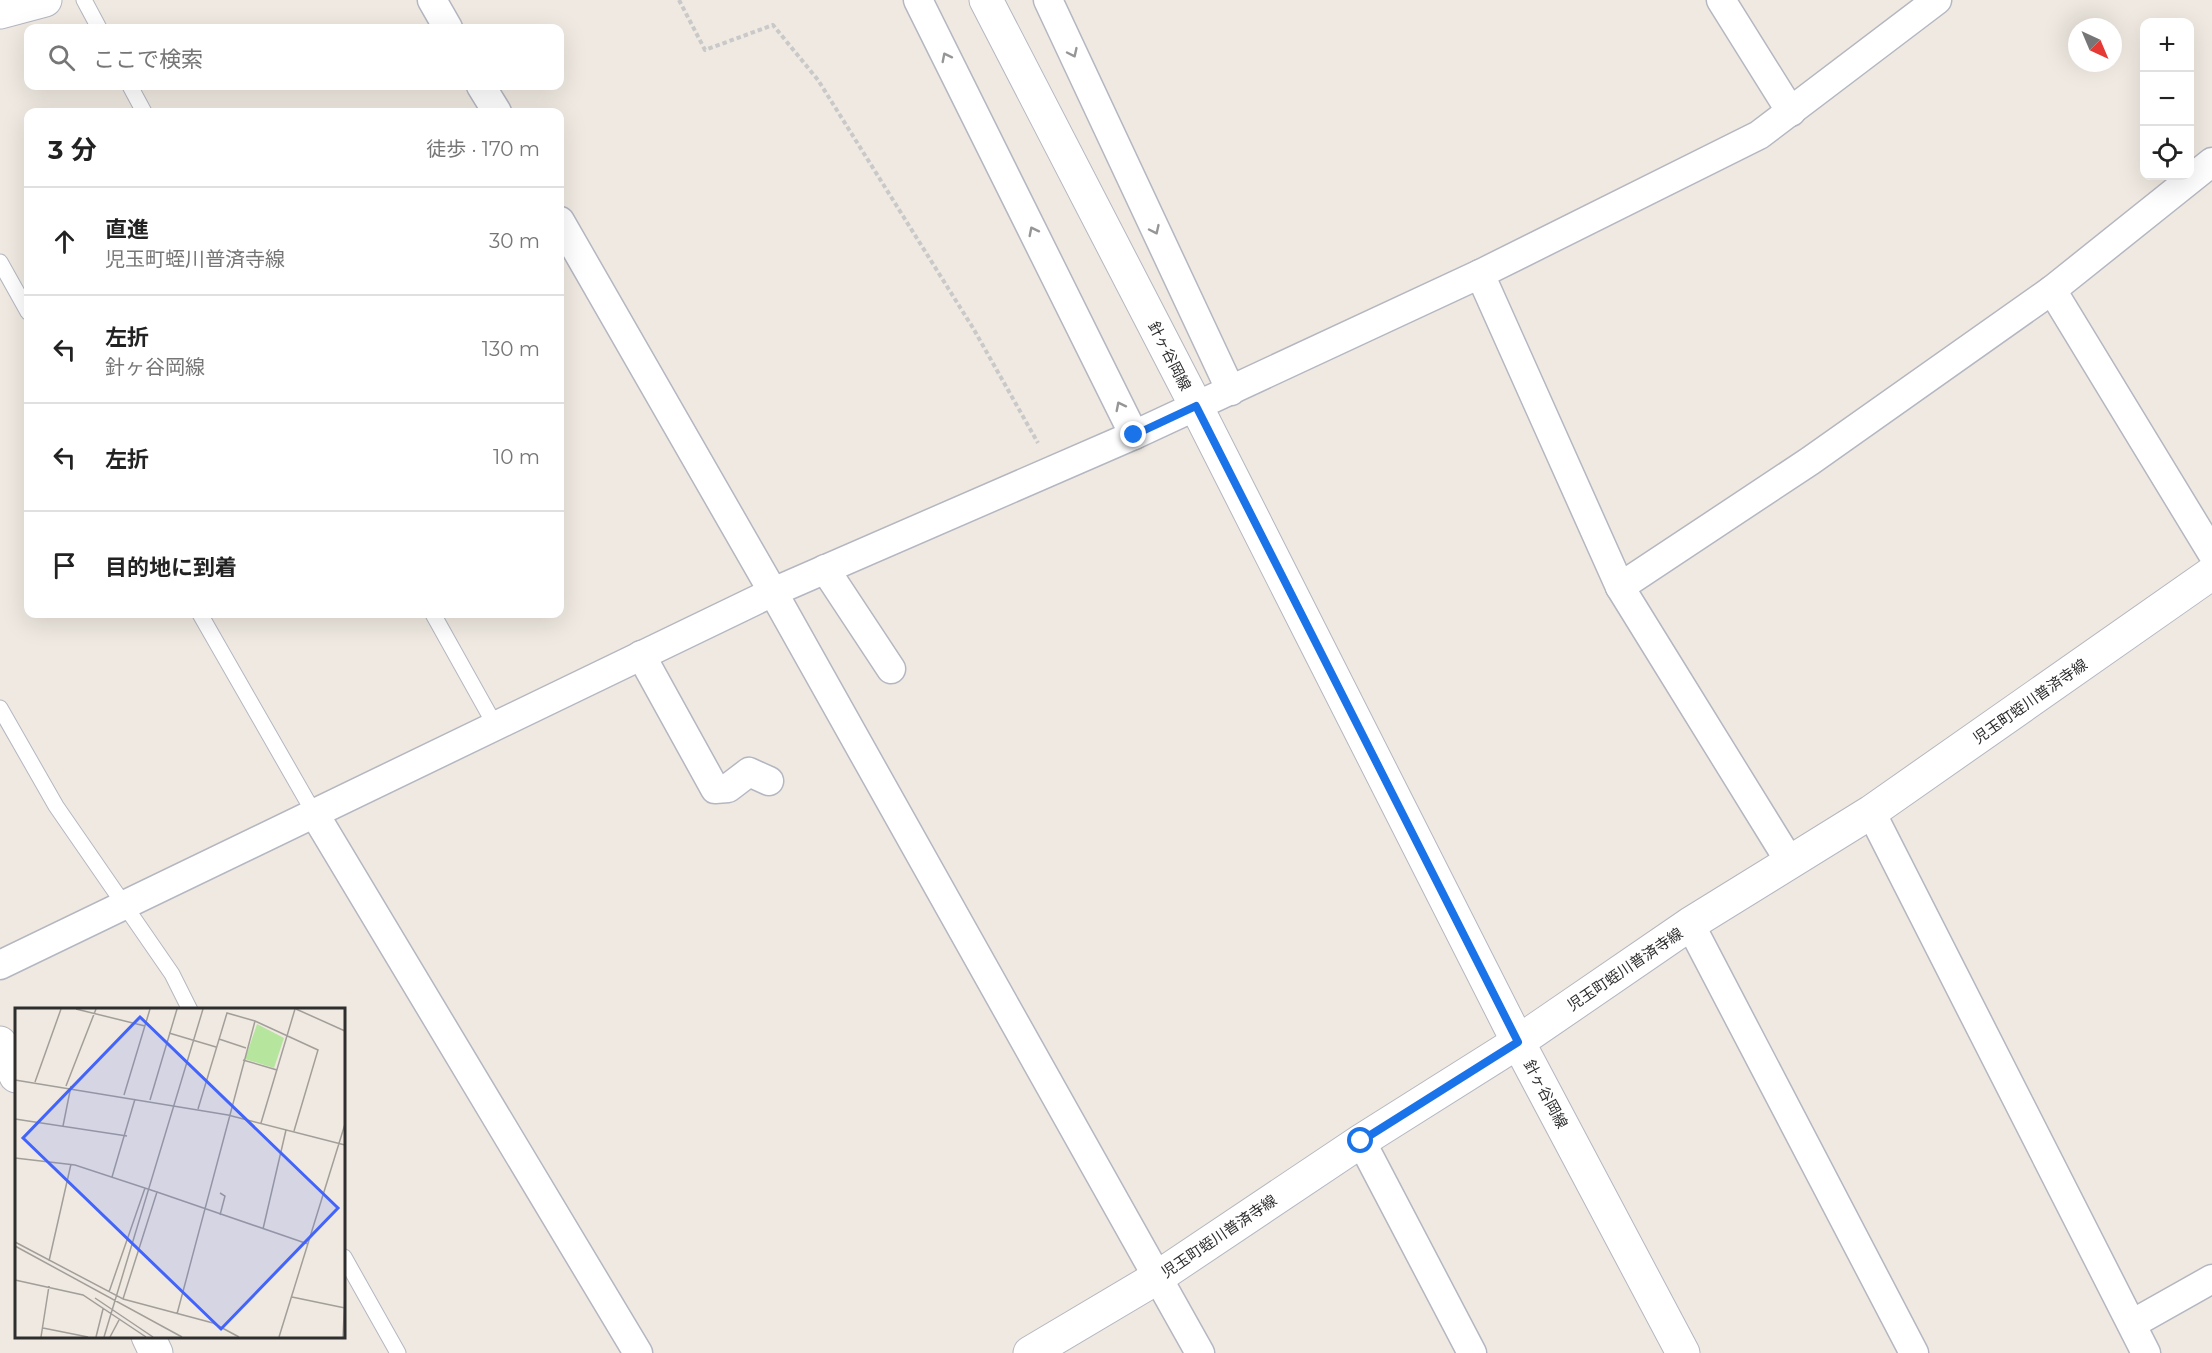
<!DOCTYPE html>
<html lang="ja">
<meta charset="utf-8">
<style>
:root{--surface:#fff;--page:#f6f6f6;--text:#222;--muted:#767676;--line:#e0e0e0}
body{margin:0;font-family:Montserrat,"Noto Sans JP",sans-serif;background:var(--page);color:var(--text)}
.controls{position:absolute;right:18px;top:18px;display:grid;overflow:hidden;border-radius:12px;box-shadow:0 6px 24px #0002}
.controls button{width:54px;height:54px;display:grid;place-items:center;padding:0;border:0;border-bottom:2px solid var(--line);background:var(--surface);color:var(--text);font:30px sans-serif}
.compass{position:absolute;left:2068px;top:18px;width:54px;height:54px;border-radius:50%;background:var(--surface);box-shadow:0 6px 24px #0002;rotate:136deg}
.stop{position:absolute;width:18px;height:18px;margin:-14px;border:4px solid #1a73e8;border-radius:50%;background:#fff}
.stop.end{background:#1a73e8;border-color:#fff;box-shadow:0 2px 6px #0008}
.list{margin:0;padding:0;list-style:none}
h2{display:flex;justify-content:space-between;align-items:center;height:78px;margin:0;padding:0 24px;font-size:26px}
h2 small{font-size:20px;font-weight:400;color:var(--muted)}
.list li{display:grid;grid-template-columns:39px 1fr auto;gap:18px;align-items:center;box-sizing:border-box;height:108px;padding:0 24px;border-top:2px solid var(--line)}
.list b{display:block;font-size:22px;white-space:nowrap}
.list p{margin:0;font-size:20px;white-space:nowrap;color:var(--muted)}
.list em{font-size:20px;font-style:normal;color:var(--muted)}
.icon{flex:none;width:33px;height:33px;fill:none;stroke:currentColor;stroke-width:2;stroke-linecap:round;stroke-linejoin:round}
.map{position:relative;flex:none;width:2212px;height:1353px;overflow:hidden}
.search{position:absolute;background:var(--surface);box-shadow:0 6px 24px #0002;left:24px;top:24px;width:540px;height:66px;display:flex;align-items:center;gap:15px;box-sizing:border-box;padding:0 21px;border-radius:12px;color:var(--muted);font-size:22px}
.panel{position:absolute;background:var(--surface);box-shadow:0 6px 24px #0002;left:24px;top:108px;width:540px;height:510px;border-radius:12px}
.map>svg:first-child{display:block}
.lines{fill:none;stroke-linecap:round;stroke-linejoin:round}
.service-casing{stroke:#b4b7c1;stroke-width:17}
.minor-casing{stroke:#b4b7c1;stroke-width:31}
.secondary-casing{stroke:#b4b7c1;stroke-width:35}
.path{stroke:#c9c9c9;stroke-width:4;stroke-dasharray:4.5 3;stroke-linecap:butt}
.service{stroke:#fff;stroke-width:15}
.minor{stroke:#fff;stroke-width:28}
.secondary{stroke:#fff;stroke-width:33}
.oneway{stroke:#969696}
.route{stroke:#1a73e8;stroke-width:8}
.labels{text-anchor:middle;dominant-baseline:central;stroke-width:4.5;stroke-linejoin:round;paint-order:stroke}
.street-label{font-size:15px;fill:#2e2e2e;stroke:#fff}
.inset-road{fill:none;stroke:#a29e99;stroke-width:1.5}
.view{fill:#4264fb;fill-opacity:0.15;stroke:#4264fb;stroke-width:3}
.inset-edge{fill:none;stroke:#2e2e2e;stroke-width:3}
</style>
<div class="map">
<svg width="2212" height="1353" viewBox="0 0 2212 1353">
<rect width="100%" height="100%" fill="#efe9e1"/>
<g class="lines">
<g class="service-casing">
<g id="service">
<path d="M84,0L99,28"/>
<path d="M130,86L144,112"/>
<path d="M0,262L28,312"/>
<path d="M200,614L314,813"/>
<path d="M433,614L495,725"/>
<path d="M0,708L56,806L172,974L190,1010"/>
<path d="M344,1257L398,1353"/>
</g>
</g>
<g class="minor-casing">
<g id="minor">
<path d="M432,0L448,28"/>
<path d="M918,0L1134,435L1480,274L1759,135L1937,0"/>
<path d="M1048,0L1231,391"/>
<path d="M1721,0L1791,112"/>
<path d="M481,86L497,112"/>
<path d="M560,221L773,592L1200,1353"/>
<path d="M1480,274L1620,587L1790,862"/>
<path d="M2052,290L2212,553"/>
<path d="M825,569L891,669"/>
<path d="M1620,587L1810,461L2052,290L2212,162"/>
<path d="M641,655L715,789L728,788L749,772L769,781"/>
<path d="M1871,812L2146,1353"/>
<path d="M314,813L638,1353"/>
<path d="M1690,924L1914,1353"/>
<path d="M0,965L773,592L1134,435"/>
<path d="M1361,1141L1472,1353"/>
<path d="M2132,1324L2212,1279"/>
</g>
</g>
<g class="secondary-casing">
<g id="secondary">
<path d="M986,0L1196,406L1518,1042L1683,1353"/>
<path d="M0,12L45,0"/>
<path d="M0,1043L16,1076"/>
<path d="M148,1336L156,1353"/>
<path d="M1030,1353L1158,1277L1361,1141L1518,1042L1690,924L1871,812L2212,573"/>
</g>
</g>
<path class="path" d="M679,0L705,50L773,25L818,80L973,328L1038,443"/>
<use href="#service" class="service"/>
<use href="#minor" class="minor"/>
<use href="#secondary" class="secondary"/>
</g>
<defs><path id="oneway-chevron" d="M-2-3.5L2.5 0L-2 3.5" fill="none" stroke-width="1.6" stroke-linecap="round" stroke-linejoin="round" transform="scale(1.5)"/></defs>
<g class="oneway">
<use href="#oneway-chevron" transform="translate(1073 53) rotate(65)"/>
<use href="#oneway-chevron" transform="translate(946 57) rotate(-117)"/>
<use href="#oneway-chevron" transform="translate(1155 230) rotate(65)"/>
<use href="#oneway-chevron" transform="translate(1033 231) rotate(-117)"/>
<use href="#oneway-chevron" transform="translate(1120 406) rotate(-117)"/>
</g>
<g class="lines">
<path class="route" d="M1134,435L1196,406L1518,1042L1361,1141"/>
</g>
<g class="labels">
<g class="street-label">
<text transform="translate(1170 356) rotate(63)">針ヶ谷岡線</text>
<text transform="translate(2030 701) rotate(-35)">児玉町蛭川普済寺線</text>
<text transform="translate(1625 969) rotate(-34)">児玉町蛭川普済寺線</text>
<text transform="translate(1546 1094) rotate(62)">針ヶ谷岡線</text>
<text transform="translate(1219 1236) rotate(-34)">児玉町蛭川普済寺線</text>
</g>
</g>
<g transform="translate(15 1008)">
<rect width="330" height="330" fill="#efe9e1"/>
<path d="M242,16L269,30L259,60L230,51Z" fill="#b6e59e"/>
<path class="inset-road" d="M61,1L130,18M281,1L330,23M154,25L201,39M204,31L231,40M228,52L262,62M0,72L213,107L330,137M20,74L46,1M51,78L81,1M109,87L135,1M135,92L162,1M183,101L212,5L240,13L303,42L279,123M0,111L112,128M246,115L280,1M48,118L56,78M0,150L60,157L142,184L108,291L0,234M97,169L120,91M142,184L293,236M205,185L210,188L205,207M248,221L271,122M0,238L167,329M34,253L56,156M0,272L68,287L131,329M94,284L130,180M277,289L330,300M80,290L138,329M108,291L198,315L224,329M162,306L240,13M28,320L73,329M26,329L34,278M81,329L88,301M89,329L188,1M95,329L104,312M264,329L330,116M328,329L330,286"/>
<path class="view" d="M125,9L323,200L206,321L8,130Z"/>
<rect width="330" height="330" class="inset-edge"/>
</g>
</svg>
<div class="controls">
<button>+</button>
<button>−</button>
<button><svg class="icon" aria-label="locate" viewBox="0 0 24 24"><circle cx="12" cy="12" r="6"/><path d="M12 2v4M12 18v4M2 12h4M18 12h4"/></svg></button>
</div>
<svg class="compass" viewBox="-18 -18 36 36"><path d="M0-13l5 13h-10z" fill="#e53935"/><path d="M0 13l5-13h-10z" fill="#767676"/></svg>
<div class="stop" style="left:1361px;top:1141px"></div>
<div class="stop end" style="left:1134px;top:435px"></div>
<div class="search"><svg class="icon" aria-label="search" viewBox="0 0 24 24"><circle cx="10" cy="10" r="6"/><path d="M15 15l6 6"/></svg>ここで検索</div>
<section class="panel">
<h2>3 分<small>徒歩 · 170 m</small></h2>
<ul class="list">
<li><svg class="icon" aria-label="ahead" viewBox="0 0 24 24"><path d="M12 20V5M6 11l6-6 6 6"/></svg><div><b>直進</b><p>児玉町蛭川普済寺線</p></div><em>30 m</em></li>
<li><svg class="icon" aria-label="left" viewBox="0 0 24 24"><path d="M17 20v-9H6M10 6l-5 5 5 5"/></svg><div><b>左折</b><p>針ヶ谷岡線</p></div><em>130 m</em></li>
<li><svg class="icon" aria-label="left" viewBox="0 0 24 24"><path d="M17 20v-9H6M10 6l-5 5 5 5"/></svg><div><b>左折</b></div><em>10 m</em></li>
<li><svg class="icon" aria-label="arrive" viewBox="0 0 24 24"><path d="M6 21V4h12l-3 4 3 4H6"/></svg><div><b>目的地に到着</b></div></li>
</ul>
</section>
</div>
